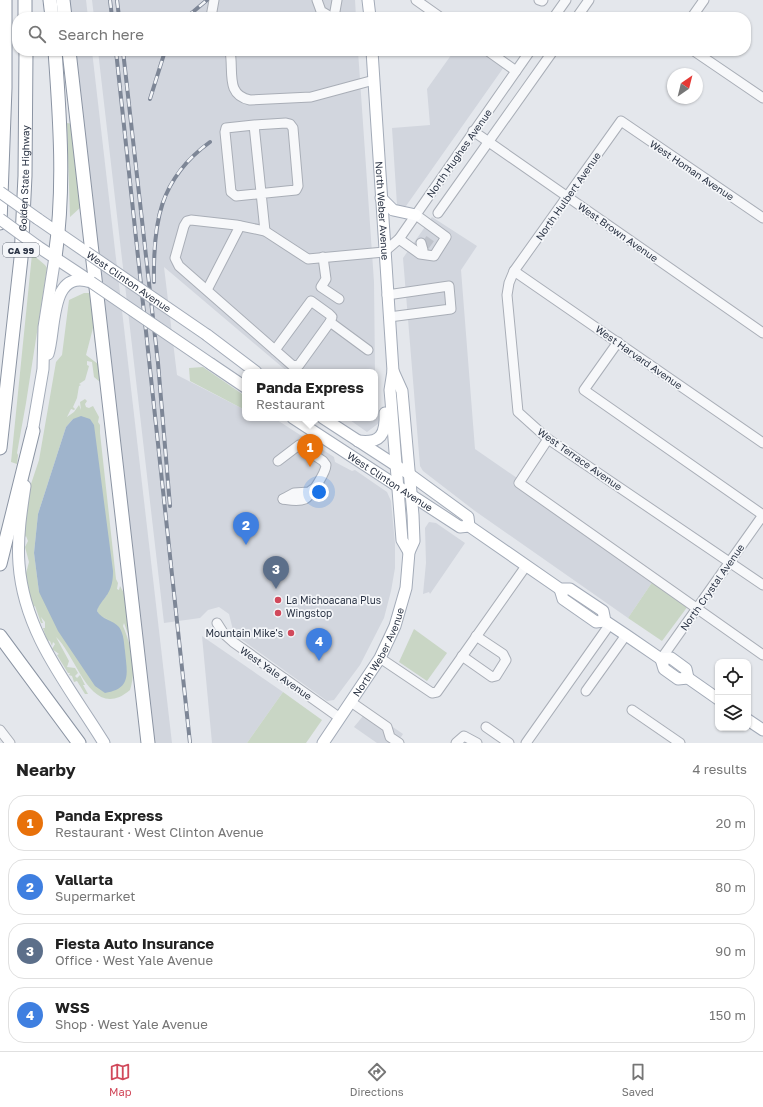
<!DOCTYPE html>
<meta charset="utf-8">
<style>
:root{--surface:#fff;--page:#f2f2f2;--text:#222;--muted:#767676;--line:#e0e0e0;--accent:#d1495b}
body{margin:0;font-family:"Golos Text",sans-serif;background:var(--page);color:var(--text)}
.controls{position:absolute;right:12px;bottom:12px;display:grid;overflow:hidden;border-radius:8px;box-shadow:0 1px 3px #0004}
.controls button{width:36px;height:36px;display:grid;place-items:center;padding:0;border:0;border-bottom:1px solid var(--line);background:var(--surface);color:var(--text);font:20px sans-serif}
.compass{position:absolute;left:667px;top:68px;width:36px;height:36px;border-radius:50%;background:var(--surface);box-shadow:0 1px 3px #0004;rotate:35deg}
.you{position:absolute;left:319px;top:492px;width:14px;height:14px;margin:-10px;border:3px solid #fff;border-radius:50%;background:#1a73e8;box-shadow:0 0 0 6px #1a73e833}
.badge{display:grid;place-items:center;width:26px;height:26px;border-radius:50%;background:var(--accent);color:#fff;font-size:13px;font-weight:700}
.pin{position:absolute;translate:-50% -33px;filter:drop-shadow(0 1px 2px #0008)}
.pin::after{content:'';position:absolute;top:21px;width:14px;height:12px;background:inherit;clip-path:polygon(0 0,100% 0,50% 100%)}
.popup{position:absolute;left:242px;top:369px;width:136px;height:52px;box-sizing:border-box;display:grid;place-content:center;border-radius:8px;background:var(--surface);filter:drop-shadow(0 1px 3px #0005);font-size:13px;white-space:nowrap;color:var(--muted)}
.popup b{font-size:15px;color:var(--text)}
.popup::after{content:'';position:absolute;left:50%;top:100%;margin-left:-8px;border:8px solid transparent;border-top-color:var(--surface)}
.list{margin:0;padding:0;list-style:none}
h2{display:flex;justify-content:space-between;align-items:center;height:52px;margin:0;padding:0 16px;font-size:17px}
h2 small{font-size:13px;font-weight:400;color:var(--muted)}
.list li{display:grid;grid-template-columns:26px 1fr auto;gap:12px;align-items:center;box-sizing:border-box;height:56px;margin:0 8px 8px;padding:0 8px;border:1px solid var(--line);border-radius:16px}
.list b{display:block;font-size:15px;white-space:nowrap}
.list p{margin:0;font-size:13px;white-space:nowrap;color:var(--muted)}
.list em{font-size:13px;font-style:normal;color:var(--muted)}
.icon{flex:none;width:22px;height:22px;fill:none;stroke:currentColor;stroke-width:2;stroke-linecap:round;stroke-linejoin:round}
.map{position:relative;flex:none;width:763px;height:743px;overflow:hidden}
.search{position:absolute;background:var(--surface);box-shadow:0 1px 3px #0004;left:12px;right:12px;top:12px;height:44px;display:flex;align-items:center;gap:10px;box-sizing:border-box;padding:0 14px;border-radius:16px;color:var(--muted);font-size:15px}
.sheet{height:308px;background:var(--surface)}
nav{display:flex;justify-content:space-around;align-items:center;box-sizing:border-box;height:56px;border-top:1px solid var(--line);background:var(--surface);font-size:11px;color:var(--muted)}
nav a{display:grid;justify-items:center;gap:2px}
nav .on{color:var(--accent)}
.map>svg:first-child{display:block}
.built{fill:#d2d6de}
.green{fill:#c9d6c5;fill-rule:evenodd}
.water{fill:#9fb4cc}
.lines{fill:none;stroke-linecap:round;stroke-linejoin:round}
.minor-tunnel{stroke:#bfc3cb;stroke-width:9;stroke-dasharray:9 4.5;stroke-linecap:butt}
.minor-casing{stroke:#a9aeb7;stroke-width:11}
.major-casing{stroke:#a3abb8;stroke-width:13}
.highway-casing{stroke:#8b94a3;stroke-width:15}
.minor{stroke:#f7f8fa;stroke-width:9}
.major{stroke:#fff;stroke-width:11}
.highway{stroke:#fff;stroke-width:13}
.rail-casing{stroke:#7d8696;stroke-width:4}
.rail{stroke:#f4f6f9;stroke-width:2.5;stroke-dasharray:8;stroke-linecap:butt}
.major-bridge-casing{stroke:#a3abb8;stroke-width:13;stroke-linecap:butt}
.major-bridge{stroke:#fff;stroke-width:11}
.poi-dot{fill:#d1495b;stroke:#f4f6f9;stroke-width:1.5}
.labels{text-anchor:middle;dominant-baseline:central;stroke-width:3.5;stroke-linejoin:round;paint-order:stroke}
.shield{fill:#f4f6f9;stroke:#676e7b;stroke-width:1}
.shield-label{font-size:9px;font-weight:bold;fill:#2b3445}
.street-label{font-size:10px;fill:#2b3445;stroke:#f4f6f9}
.poi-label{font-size:10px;fill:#2b3445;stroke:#f4f6f9;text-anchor:start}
</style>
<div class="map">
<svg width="763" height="743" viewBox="0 0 763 743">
<rect width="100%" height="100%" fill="#e4e7ec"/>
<g class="built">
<path d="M70,0H86L88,17H72Z"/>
<path d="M92,0H355L356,17H94Z"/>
<path d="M76,51H92L172,743H154Z"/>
<path d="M98,51H358L374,282L375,372H288L164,267L177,375L245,410V418H274L334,457L335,462L352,471L355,470L387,492L391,501L395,543V568L391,591L384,618L360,665L334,700L327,701L238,637L233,630L229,614L219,607L208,610L200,618L164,623Z"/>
<path d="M454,51H487L506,64L406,206L404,207L397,205L392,128L430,125L427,89Z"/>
<path d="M432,217L477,246L461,270L475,449L517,478L514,484L653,581L628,618L475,511L423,471L420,466L403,258Z"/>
<path d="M375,376L379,423L367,432L347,418H375Z"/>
<path d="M429,522L436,523L465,543L430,594L429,592L423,594L426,563L425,528Z"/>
<path d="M202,636L283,692L247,743H212Z"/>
<path d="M368,710L403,734L397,743H377L354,727Z"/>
</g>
<g class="green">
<path d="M67,123L73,124L82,206L70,217Z"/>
<path d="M32,254L45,265L47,268L26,403L17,453L18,455L17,464L11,462Z"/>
<path d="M84,293H93L97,343L95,344L93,328L86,355L98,364L100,382L94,377L92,362L87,361V365L89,366L85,380L79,384L81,385L79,386L77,398L73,407L75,409L74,410L71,409L67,417L74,412L79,405L81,410L80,402L85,399L87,401L85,404L86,407L89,408L93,406L99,417L98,422L100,425V433L116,579L118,583L117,589L119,590L120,586L125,595L130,635L128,634L124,623L123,626C131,645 137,669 130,690C91,723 77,656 56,637L69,661L67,667L75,668L78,673L75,676L77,678L80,675L85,685H83L88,694H85L77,681L74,682L72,676L69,675L70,673H68L57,655L59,654L52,649L55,644L53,642L52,646L50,641L47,640L43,628H45V622L41,617L43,623H41L35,606L33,607L25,577L29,562L25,547L28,541L26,536L24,538L23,526L30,487L39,460L56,362L62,355L69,300ZM73,419L107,595L99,604L97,611L100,616L112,621L39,592L34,553L38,514L66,427Z"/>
<path d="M203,367L245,396V410L190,381L189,368Z"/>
<path d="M653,581L688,606L662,641L628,618Z"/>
<path d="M414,629L447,653L427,681L399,662Z"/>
<path d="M283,692L322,720L306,743H247Z"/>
</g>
<path class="water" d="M81,416L90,419L94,425L113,571C113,580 112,587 107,595C103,601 99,604 97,611C102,620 113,620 119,627C124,634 124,644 125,651C127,673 132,689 105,693L95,686L58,631L39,592L34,553L38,514L66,427L73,419Z"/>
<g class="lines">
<path class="minor-tunnel" d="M425,246L432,236"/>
<g class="minor-casing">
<g id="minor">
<path d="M317,0L321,11L331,17"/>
<path d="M416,0L440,17"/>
<path d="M539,0L542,1L543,0"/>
<path d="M211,17L214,0"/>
<path d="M334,17L337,0"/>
<path d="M554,17L566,0"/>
<path d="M577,17L589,0"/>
<path d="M692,17L704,0"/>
<path d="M230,51C234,71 225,95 250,100L311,97L374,80"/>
<path d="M488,51L516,71"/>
<path d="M694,51L763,98"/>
<path d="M254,125L226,128L225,132L231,192L236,196L296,190L298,186L293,128L290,124L286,123L254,125L265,231"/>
<path d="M473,131L763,333"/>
<path d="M438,213L553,51"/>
<path d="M763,218L621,121L514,271L509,283L507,295L518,412L548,439L763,585"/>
<path d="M399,239L420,254L434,256L446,237L416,215"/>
<path d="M421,243L423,250"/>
<path d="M323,257L326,279L321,287L339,299"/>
<path d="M514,271L763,443"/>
<path d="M207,290L240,226"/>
<path d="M387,295L449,286L451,309L389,317"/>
<path d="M618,342L584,390L763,515"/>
<path d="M275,350L311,301L329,314L332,317L330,322"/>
<path d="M368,350L330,322L299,365L293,366L179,266L175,258L184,226L187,221L191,220L236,225L265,231L308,259L384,252L399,239L530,51"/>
<path d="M548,439L519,483L763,655"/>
<path d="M278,461L299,445L323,461L326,465C326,472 311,496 305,499C298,502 290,500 283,499"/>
<path d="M283,499L294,493L309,492L313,489"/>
<path d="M217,623L224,634L233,642L340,718"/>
<path d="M462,656L492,677L496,676L506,660L503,654L476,636"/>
<path d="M380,658L432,693L437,692L526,566"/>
<path d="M661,659L763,515"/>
<path d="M586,691L626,635"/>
<path d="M351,702L387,727L390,737L399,743"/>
<path d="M632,710L680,743"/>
<path d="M486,727L509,743"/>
<path d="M0,730L10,743"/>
<path d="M456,743L464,736L477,743"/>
<path d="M526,743L610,624"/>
</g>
</g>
<g class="major-casing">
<g id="major">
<path d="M368,0L370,17"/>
<path id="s1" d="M372,51L393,371L390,390L391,401L402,540L409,552"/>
<path d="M381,198L393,210L416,215"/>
<path d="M38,219L86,252"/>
<path d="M37,246L90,281"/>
<path d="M207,335L256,372"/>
<path d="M48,354C56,330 49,268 91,282"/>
<path d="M211,364L245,387"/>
<path id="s2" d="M293,418L460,527L469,526L560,589H570L603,611L605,621L626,635L661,659L671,658L686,669L688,678"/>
<path d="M323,418L409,474L468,517L469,526"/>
<path d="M31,439L43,369L44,327L55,257"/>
<path d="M358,441C381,444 386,434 385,413"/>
<path d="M25,486C21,512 17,538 19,564C24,634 69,686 104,743"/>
<path d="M560,589L563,599L596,622L605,621"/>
<path d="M661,659L664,669L678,679L688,678L718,699"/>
<path d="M748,720L763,730"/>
<path id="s3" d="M323,743L380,658L395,626L406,588L409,552L414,541L413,515L402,391L393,371"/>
</g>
</g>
<g class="highway-casing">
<g id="highway">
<path d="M25,0V17"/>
<path d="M50,0L52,17"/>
<path d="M63,0L65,17"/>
<path d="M69,51L148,743"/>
<path d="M0,223L5,88V0"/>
<path d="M55,257C65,190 60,119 55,51"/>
<path id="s4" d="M0,448L21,258L25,176L26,51"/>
<path d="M0,564L33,431"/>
<path d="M0,636L79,743"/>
</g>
</g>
<use href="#minor" class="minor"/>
<use href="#major" class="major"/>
<use href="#highway" class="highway"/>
<g class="rail-casing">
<g id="rail">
<path d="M110,0L112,17"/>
<path d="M117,0L119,17"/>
<path d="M187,17L207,0"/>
<path d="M116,51L190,743"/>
<path d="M123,51L158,363L170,506"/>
<path d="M150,99L165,51"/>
<path d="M154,282C153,223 159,179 210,142"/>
</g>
</g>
<use href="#rail" class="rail"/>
<g class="major-bridge-casing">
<g id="major-bridge">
<path d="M0,192L38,219"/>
<path d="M0,219L37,246"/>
<path id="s5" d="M86,252L207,335"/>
<path d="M91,282L211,364"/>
</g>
</g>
<use href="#major-bridge" class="major-bridge"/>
</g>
<g class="poi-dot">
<circle cx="278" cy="600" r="4"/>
<circle cx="278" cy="613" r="4"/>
<circle cx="291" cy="633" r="4"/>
</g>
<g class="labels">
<rect class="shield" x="3" y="243" width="36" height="14" rx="3"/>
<g class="shield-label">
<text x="21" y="250">CA 99</text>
</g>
<g class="street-label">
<text transform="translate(459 153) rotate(-55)">North Hughes Avenue</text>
<text transform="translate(692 170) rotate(34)">West Homan Avenue</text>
<text stroke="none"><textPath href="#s4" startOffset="271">Golden State Highway</textPath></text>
<text transform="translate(568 196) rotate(-55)">North Hulbert Avenue</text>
<text stroke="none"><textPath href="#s1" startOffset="160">North Weber Avenue</textPath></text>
<text transform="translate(618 232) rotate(35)">West Brown Avenue</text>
<text stroke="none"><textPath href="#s5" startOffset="52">West Clinton Avenue</textPath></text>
<text transform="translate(639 357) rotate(35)">West Harvard Avenue</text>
<text transform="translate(580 459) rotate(35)">West Terrace Avenue</text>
<text stroke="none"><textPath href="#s2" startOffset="116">West Clinton Avenue</textPath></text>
<text transform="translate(712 587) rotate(-55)">North Crystal Avenue</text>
<text stroke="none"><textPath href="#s3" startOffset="107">North Weber Avenue</textPath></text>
<text transform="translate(276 673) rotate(35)">West Yale Avenue</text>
</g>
<g class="poi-label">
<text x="286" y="600">La Michoacana Plus</text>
<text x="286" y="613">Wingstop</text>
<text x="283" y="633" text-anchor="end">Mountain Mike's</text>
</g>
</g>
</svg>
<div class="controls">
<button><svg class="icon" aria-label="locate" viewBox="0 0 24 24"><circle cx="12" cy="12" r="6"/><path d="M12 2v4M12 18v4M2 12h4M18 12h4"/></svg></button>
<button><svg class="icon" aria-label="layers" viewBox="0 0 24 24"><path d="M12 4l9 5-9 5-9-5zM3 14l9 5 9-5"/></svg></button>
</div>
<svg class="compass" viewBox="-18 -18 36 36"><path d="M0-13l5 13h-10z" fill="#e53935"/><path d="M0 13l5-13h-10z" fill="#767676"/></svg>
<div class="you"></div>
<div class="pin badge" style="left:310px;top:467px;background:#e8710a">1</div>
<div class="popup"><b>Panda Express</b>Restaurant</div>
<div class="pin badge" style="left:246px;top:545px;background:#3f7fe0">2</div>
<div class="pin badge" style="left:276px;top:589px;background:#5c6f8a">3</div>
<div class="pin badge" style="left:319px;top:661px;background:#3f7fe0">4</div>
<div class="search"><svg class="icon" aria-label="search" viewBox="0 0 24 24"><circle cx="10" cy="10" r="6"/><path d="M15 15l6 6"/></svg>Search here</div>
</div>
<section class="sheet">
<h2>Nearby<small>4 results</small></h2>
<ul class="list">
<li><span class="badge" style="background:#e8710a">1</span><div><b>Panda Express</b><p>Restaurant · West Clinton Avenue</p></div><em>20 m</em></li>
<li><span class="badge" style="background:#3f7fe0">2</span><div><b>Vallarta</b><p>Supermarket</p></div><em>80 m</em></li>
<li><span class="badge" style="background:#5c6f8a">3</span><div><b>Fiesta Auto Insurance</b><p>Office · West Yale Avenue</p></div><em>90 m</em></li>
<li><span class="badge" style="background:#3f7fe0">4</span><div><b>WSS</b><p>Shop · West Yale Avenue</p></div><em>150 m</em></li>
</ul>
</section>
<nav>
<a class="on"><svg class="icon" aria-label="map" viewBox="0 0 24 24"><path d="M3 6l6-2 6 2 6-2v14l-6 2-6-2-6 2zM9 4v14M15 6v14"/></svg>Map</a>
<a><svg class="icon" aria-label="directions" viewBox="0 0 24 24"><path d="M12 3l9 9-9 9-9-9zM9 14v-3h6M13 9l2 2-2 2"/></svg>Directions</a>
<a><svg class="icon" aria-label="saved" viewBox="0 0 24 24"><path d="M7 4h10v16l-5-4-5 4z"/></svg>Saved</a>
</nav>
